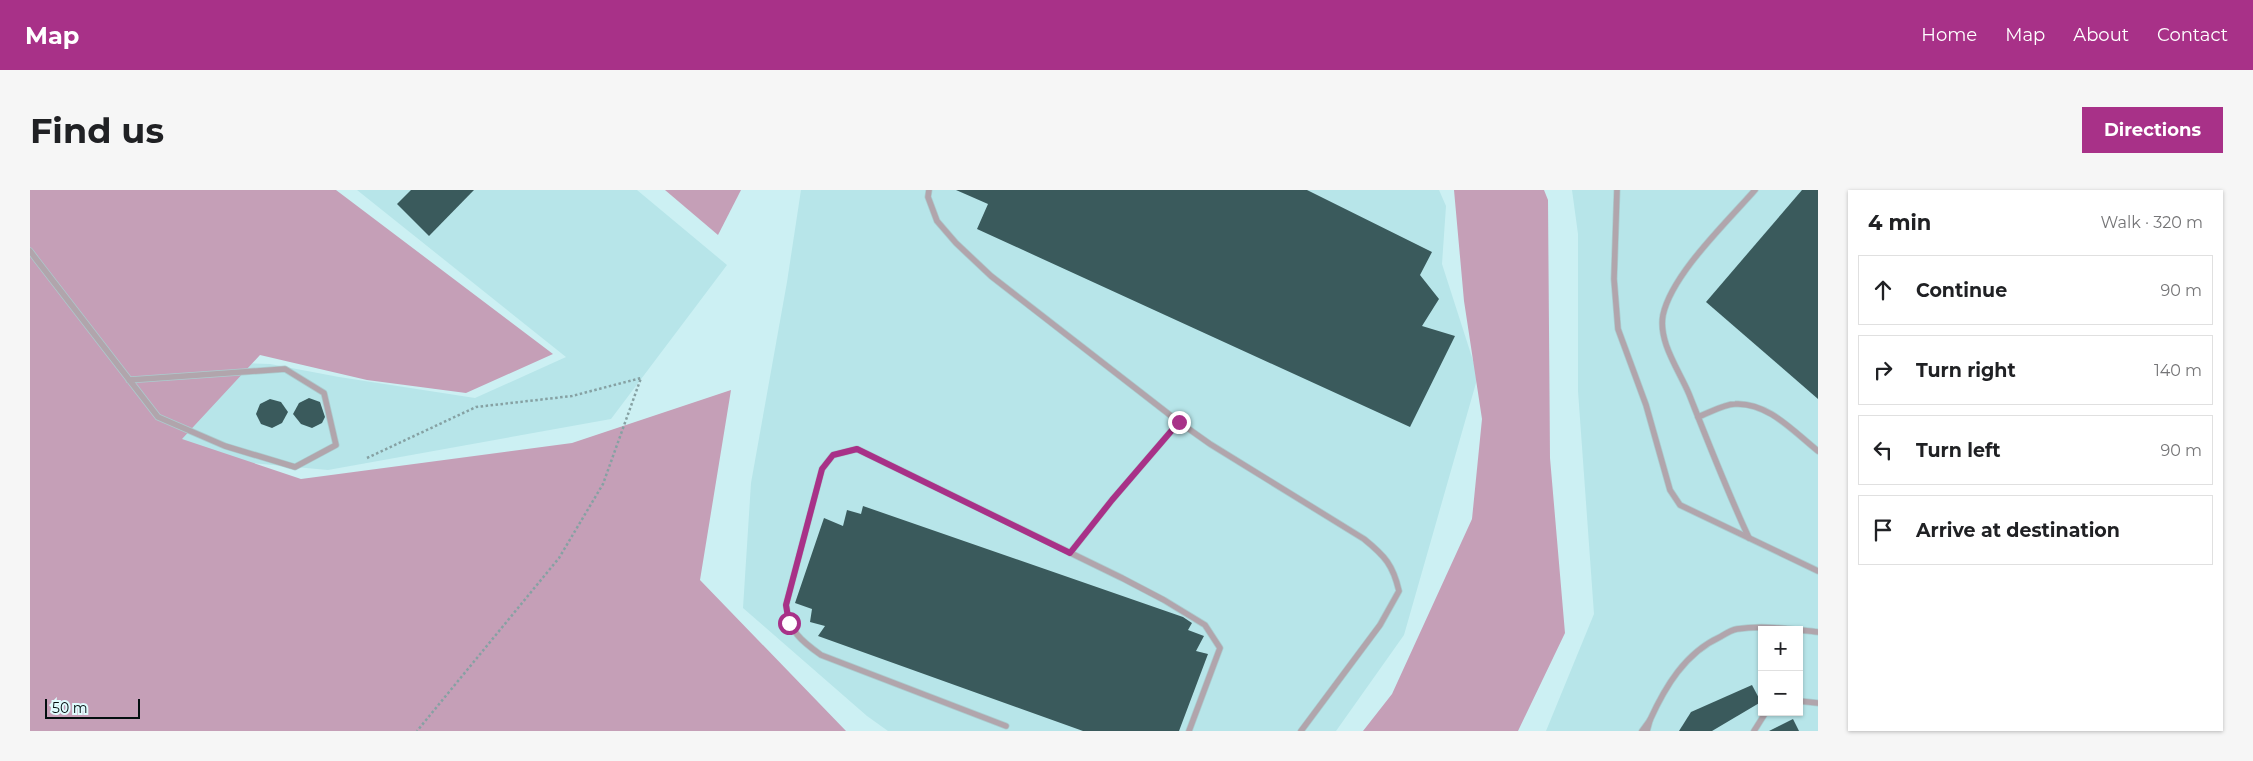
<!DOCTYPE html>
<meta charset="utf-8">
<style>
:root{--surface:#fff;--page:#f6f6f6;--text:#202124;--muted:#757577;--line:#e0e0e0;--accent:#a83188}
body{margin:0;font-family:Montserrat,sans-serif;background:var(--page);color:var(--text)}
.controls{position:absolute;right:15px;bottom:15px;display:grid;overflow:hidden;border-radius:0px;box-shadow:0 1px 4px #0004}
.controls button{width:45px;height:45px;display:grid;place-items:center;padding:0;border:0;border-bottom:1px solid var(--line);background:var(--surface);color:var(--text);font:25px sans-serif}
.scale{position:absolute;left:15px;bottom:12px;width:95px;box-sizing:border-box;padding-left:5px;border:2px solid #040f10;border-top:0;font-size:14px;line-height:18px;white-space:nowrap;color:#040f10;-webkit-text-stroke:4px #dffcfe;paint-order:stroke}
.stop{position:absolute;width:15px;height:15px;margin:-11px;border:4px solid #a83188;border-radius:50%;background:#fff}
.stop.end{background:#a83188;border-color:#fff;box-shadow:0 1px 5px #0008}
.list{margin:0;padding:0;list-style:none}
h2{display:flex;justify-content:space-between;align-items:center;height:65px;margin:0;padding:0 20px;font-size:21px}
h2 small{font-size:16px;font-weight:400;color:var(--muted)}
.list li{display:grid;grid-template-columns:32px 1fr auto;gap:15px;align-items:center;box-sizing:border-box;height:70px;margin:0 10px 10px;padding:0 10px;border:1px solid var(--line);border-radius:0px}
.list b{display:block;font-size:19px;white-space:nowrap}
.list em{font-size:16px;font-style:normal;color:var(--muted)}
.icon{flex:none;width:28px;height:28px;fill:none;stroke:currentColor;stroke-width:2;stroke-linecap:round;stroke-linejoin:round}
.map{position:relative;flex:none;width:1788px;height:541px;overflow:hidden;border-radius:0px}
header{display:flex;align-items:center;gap:30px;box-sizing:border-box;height:70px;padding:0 25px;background:var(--accent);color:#fff}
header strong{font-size:24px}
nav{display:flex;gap:28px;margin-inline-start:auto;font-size:18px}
.intro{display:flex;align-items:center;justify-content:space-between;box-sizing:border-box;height:120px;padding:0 30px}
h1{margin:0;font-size:35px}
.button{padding:12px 22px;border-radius:0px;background:var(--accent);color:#fff;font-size:18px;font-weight:700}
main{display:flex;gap:30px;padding:0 30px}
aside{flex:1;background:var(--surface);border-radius:0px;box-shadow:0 1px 4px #0004}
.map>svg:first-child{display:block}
.built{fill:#b7e5e9;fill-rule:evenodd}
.forest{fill:#c59fb7}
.building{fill:#3a5a5c}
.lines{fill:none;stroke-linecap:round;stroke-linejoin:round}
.service-casing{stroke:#accccf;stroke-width:7}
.path{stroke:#86a1a3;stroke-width:2.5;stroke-dasharray:2.5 2.5;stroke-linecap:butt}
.service{stroke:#b1a5ac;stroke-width:5.5}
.route{stroke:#a83188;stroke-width:6}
</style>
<header>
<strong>Map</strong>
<nav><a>Home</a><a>Map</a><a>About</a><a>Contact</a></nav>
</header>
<div class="intro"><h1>Find us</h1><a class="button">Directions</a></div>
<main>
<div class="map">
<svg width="1788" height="541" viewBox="0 0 1788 541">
<rect width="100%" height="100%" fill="#ccf0f3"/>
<g class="built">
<path d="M327,0H607L697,75L581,229L298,280L156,267L0,24L153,171L240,174L309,187L445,208L536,167Z"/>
<path d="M771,0H1409L1416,16L1412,74L1448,186L1374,445L1306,541H858L837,526L713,418L721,293L757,92Z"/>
<path d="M1542,0H1788V541H1516L1564,424L1548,201V44ZM1732,440H1769V522H1732Z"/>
</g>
<g class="forest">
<path d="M0,0H306L523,164L436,203L337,190L230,165L152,249L271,289L542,253L701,200L670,390L816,541H0Z"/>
<path d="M635,0H711L688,45Z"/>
<path d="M1424,0H1514L1518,10L1520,268L1535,443L1488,541H1333L1362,504L1442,329L1452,229L1434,111Z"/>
</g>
<g class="building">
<path d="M381,0H444L399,46L367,14Z"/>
<path d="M926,0H1277L1402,62L1390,85L1409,109L1392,136L1425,146L1380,237L947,39L958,14Z"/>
<path d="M1772,0H1788V209L1676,112Z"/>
<path d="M279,208L290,212L295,227L292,233L282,238L271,234L263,224L269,213Z"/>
<path d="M240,209L251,212L258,222L252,233L242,238L231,234L226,224L230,214Z"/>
<path d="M833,316L1153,427L1162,433L1158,440L1174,446L1166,461L1178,464L1149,541H1053L788,446L795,436L780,432L782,419L765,413L794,328L813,336L817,320L831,324Z"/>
<path d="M1722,495L1731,512L1682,541H1649L1661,522Z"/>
<path d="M1763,529L1769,541H1739Z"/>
</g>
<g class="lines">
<g class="service-casing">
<g id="service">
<path d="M899,0L898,7L907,31L926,53L961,86L1149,232"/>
<path d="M1587,0L1584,89L1588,139L1616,215L1640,300L1650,315L1788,381"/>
<path d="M0,61L6,69L128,227L195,256L265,277L306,255L294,203L255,179L99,190"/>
<path d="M1668,227C1679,223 1694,214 1705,214C1738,212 1764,242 1788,261"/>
<path d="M1719,348C1697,301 1678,252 1659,204C1649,180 1628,152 1633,125C1642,84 1697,32 1725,0"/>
<path d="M1040,363L1082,310L1149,232L1180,254L1334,349C1355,366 1363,375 1369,401L1350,435L1271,541"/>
<path d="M1769,511L1788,513"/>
<path d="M1620,530C1635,497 1655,463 1690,447C1695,444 1701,440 1707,439C1733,435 1762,439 1788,442"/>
<path d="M976,536L791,465C770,450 760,442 756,415L792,279L803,265L827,259L1092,388L1134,410L1175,435L1190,458L1159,541"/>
<path d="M1612,541L1620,530L1617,541"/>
<path d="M1724,541L1736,522"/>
</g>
</g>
<path class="path" d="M337,268L446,217L542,206L611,188L573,294L529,368L387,541"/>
<use href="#service" class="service"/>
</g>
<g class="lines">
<path class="route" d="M759,433L756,415L792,279L803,265L827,259L1040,363L1082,310L1149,232"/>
</g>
</svg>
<div class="controls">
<button>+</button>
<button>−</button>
</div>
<div class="scale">50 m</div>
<div class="stop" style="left:759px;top:433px"></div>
<div class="stop end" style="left:1149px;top:232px"></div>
</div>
<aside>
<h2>4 min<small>Walk · 320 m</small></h2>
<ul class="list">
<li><svg class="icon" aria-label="ahead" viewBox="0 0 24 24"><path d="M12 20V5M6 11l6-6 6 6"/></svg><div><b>Continue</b></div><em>90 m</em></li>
<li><svg class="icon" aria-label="right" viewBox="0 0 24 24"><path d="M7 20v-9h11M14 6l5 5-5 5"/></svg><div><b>Turn right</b></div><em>140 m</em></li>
<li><svg class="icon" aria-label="left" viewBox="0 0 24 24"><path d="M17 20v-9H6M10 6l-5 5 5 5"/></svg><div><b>Turn left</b></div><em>90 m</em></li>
<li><svg class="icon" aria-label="arrive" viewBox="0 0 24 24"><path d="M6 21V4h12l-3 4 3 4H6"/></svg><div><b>Arrive at destination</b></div></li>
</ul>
</aside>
</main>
